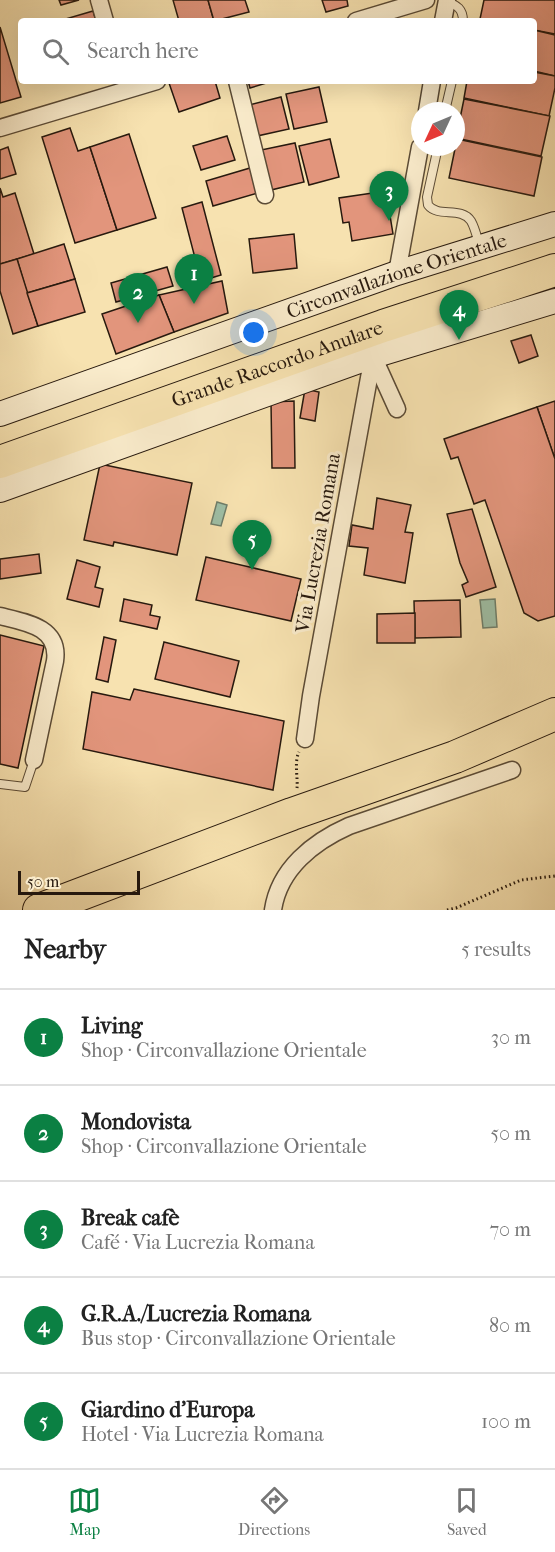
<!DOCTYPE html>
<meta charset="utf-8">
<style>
:root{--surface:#fff;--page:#f2f2f2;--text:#222;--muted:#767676;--line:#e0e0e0;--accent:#0b8043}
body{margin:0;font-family:"IM FELL French Canon",serif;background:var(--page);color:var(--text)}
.compass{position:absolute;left:411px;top:102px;width:54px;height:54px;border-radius:50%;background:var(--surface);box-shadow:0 6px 24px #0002;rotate:226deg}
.scale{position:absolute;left:18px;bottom:15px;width:122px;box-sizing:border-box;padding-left:6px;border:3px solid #27190e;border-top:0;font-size:16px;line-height:21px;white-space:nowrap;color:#27190e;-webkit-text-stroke:4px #faeccc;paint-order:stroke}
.you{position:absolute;left:254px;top:333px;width:21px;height:21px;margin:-15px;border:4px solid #fff;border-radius:50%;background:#1a73e8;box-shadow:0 0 0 9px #1a73e833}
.badge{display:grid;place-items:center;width:39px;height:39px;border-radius:50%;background:var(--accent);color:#fff;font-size:20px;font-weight:700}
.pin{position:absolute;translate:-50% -50px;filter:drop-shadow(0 2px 3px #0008)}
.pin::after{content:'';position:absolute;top:32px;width:21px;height:18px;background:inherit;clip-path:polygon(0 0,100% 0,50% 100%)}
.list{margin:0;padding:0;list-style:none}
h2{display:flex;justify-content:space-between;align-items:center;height:78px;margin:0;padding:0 24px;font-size:26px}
h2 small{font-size:20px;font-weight:400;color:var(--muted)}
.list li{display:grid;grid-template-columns:39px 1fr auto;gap:18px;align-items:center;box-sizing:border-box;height:96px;padding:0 24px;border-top:2px solid var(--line)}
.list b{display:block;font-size:22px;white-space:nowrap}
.list p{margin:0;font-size:20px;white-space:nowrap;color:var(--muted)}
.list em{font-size:20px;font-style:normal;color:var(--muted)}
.icon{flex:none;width:33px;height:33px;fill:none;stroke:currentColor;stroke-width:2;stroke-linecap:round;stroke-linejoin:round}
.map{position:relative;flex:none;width:555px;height:910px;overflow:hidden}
.search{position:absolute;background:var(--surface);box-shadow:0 6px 24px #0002;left:18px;right:18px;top:18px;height:66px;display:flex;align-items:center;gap:15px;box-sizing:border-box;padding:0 21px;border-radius:6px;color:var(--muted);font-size:22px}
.sheet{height:558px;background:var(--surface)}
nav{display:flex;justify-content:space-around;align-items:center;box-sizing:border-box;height:84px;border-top:2px solid var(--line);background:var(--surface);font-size:16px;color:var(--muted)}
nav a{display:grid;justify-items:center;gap:3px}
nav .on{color:var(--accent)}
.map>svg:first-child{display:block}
.water{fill:#9ebfa6;stroke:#6e7d69;stroke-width:1.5}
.building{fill:#e2957c;stroke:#27190e;stroke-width:1.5}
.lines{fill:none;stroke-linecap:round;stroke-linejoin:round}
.lane-casing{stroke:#5b4b36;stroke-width:10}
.street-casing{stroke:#5b4b36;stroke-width:19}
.secondary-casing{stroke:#27190e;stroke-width:26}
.highway-casing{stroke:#27190e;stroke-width:34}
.path{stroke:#27190e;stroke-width:3;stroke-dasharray:1.5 3;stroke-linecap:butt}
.lane{stroke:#faeccc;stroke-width:8}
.street{stroke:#faeccc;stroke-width:16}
.secondary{stroke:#faeccc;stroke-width:24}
.highway{stroke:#f7e2b0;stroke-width:32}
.labels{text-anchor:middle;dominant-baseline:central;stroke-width:6;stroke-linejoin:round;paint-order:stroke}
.street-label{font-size:20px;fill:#27190e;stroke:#faeccc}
</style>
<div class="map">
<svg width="555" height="910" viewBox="0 0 555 910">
<rect width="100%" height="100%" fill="#f7e2b0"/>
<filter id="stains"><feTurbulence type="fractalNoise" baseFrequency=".00333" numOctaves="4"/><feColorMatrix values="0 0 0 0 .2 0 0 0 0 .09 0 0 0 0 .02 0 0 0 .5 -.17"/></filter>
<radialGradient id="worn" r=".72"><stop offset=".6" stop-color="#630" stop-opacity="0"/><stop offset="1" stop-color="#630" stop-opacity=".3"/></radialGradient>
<g class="water">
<path d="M217,502L227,505L221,526L211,524Z"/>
<path d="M495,599L497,627L483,628L480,600Z"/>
</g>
<g class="building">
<path d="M59,0H79L61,5Z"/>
<path d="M173,0H208L214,21H179Z"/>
<path d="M208,0H245L249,12L214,21Z"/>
<path d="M322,0H347L348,6L326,12Z"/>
<path d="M484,0H555V34L534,30V21H491L480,19Z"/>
<path d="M93,11L96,21H62V20Z"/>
<path d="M0,27L21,97L0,103Z"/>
<path d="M534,30L555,35V76L534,71Z"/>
<path d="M534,72L555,76V88L549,116L464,98L467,81H534Z"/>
<path d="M174,81H215L220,98L179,112L169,83Z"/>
<path d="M248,81H273L250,88Z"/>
<path d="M319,87L327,122L294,129L286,94Z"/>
<path d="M281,97L289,129L257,136L249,105Z"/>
<path d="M464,99L550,116L541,156L456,138Z"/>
<path d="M70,128L78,151L90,147L117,230L75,243L42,137Z"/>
<path d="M129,134L156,218L117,230L90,147Z"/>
<path d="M227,136L235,160L201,170L193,146Z"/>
<path d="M330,139L339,177L309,185L299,146Z"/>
<path d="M457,139L542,157L534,196L449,178Z"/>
<path d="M295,143L304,182L271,190L261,150Z"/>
<path d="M8,147L16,174L0,179V150Z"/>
<path d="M250,168L258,193L213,206L206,181Z"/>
<path d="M0,188L3,197L15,193L34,254L0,264Z"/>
<path d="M386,191L393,234L352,241L349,222L343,223L339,198Z"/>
<path d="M202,202L221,275L201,281L182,208Z"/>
<path d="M294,234L297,268L253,273L249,239Z"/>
<path d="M64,244L75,279L27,293L17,259Z"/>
<path d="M17,259L38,326L13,334L0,291V264Z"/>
<path d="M167,267L173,286L116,302L111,283Z"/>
<path d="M75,279L85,312L38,326L27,293Z"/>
<path d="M222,281L228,313L174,332L159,295Z"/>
<path d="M159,295L174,332L116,354L102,314Z"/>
<path d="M531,335L538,356L519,363L511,341Z"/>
<path d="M305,389L319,392L315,421L300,418Z"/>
<path d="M294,401L295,468H272L271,402Z"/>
<path d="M555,401V459L537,407Z"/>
<path d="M537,407L555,459V616L538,621L524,613L485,500L474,504L458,457L451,459L444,439Z"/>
<path d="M100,464L192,483L177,555L114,542L113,546L84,540Z"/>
<path d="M377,498L411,505L405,532L413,533L405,583L364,575L368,548L349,546L352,525L373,529Z"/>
<path d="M472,509L496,587L466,597L462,585L468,582L460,563L447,514Z"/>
<path d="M39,554L41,573L0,579V559Z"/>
<path d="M206,557L301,579L291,621L196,600Z"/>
<path d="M77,560L100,567L95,587L103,589L99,607L67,599Z"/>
<path d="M124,599L152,605L150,615L160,617L157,629L120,621Z"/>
<path d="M460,600L461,637L415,638L414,601Z"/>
<path d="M415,613V643H377V614Z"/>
<path d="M0,635L44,646L18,768L0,764Z"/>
<path d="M104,637L116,640L108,682L96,679Z"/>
<path d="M164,642L239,661L230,697L155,679Z"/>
<path d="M134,689L284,721L273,790L83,749L92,692L130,700Z"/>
</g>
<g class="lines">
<g class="lane-casing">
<g id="lane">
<path d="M447,2C457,5 463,9 463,21"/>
<path d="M445,111L452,81"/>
<path d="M438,147L427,197L428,205C438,218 461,206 471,221C475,228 477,237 479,244"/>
<path d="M0,784L25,787L34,760"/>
</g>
</g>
<g class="street-casing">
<g id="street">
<path d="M99,0L105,21"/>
<path d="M356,21L426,0"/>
<path d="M443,21L447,0"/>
<path d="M237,81L265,195"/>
<path d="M427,111L432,81"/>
<path d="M0,128L157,81"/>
<path d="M397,273L420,147"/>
<path d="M373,356L397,409"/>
<path d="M0,616C25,622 60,627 55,661L34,760"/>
<path d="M305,739L311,696L373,356"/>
<path d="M273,910C279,869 313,842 349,826L512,770"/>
</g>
</g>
<g class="secondary-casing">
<g id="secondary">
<path id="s1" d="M0,414L397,273L555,224"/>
<path d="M0,490L373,356L555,301"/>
</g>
</g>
<g class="highway-casing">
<g id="highway">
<path id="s2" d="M0,462L383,326L555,270"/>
<path d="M39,910L292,814L455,757L555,714"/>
</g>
</g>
<g class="path">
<path d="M297,788C298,777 294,762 299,752"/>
<path d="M447,910L456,908L521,880L555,876"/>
</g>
<use href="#lane" class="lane"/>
<use href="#street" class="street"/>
<use href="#secondary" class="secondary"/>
<use href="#highway" class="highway"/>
</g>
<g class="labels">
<g class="street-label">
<text stroke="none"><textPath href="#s1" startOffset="420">Circonvallazione Orientale</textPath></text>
<text stroke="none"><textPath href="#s2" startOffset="294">Grande Raccordo Anulare</textPath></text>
<text transform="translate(318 543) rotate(-80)">Via Lucrezia Romana</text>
</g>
</g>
<rect width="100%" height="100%" filter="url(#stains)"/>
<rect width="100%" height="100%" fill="url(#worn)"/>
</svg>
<svg class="compass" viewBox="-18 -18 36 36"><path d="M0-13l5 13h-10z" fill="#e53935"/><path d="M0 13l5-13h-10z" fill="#767676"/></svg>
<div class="scale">50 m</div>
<div class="you"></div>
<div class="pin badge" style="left:194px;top:304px">1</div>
<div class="pin badge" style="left:138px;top:323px">2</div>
<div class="pin badge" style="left:389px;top:221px">3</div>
<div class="pin badge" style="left:459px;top:340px">4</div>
<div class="pin badge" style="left:252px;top:570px">5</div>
<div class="search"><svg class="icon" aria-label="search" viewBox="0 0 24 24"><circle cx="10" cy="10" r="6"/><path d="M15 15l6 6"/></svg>Search here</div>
</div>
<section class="sheet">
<h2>Nearby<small>5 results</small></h2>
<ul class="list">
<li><span class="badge">1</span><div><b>Living</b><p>Shop · Circonvallazione Orientale</p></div><em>30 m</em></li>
<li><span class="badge">2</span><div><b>Mondovista</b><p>Shop · Circonvallazione Orientale</p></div><em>50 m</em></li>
<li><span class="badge">3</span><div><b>Break cafè</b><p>Café · Via Lucrezia Romana</p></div><em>70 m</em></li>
<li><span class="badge">4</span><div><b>G.R.A./Lucrezia Romana</b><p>Bus stop · Circonvallazione Orientale</p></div><em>80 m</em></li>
<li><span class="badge">5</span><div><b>Giardino d'Europa</b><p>Hotel · Via Lucrezia Romana</p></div><em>100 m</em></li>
</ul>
</section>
<nav>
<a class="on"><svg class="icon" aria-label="map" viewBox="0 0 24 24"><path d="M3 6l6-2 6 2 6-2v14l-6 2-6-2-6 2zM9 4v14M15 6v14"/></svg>Map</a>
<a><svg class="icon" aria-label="directions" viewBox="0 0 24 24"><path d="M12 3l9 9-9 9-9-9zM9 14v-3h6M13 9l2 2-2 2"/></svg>Directions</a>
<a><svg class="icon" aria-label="saved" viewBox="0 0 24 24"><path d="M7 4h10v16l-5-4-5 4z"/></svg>Saved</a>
</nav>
